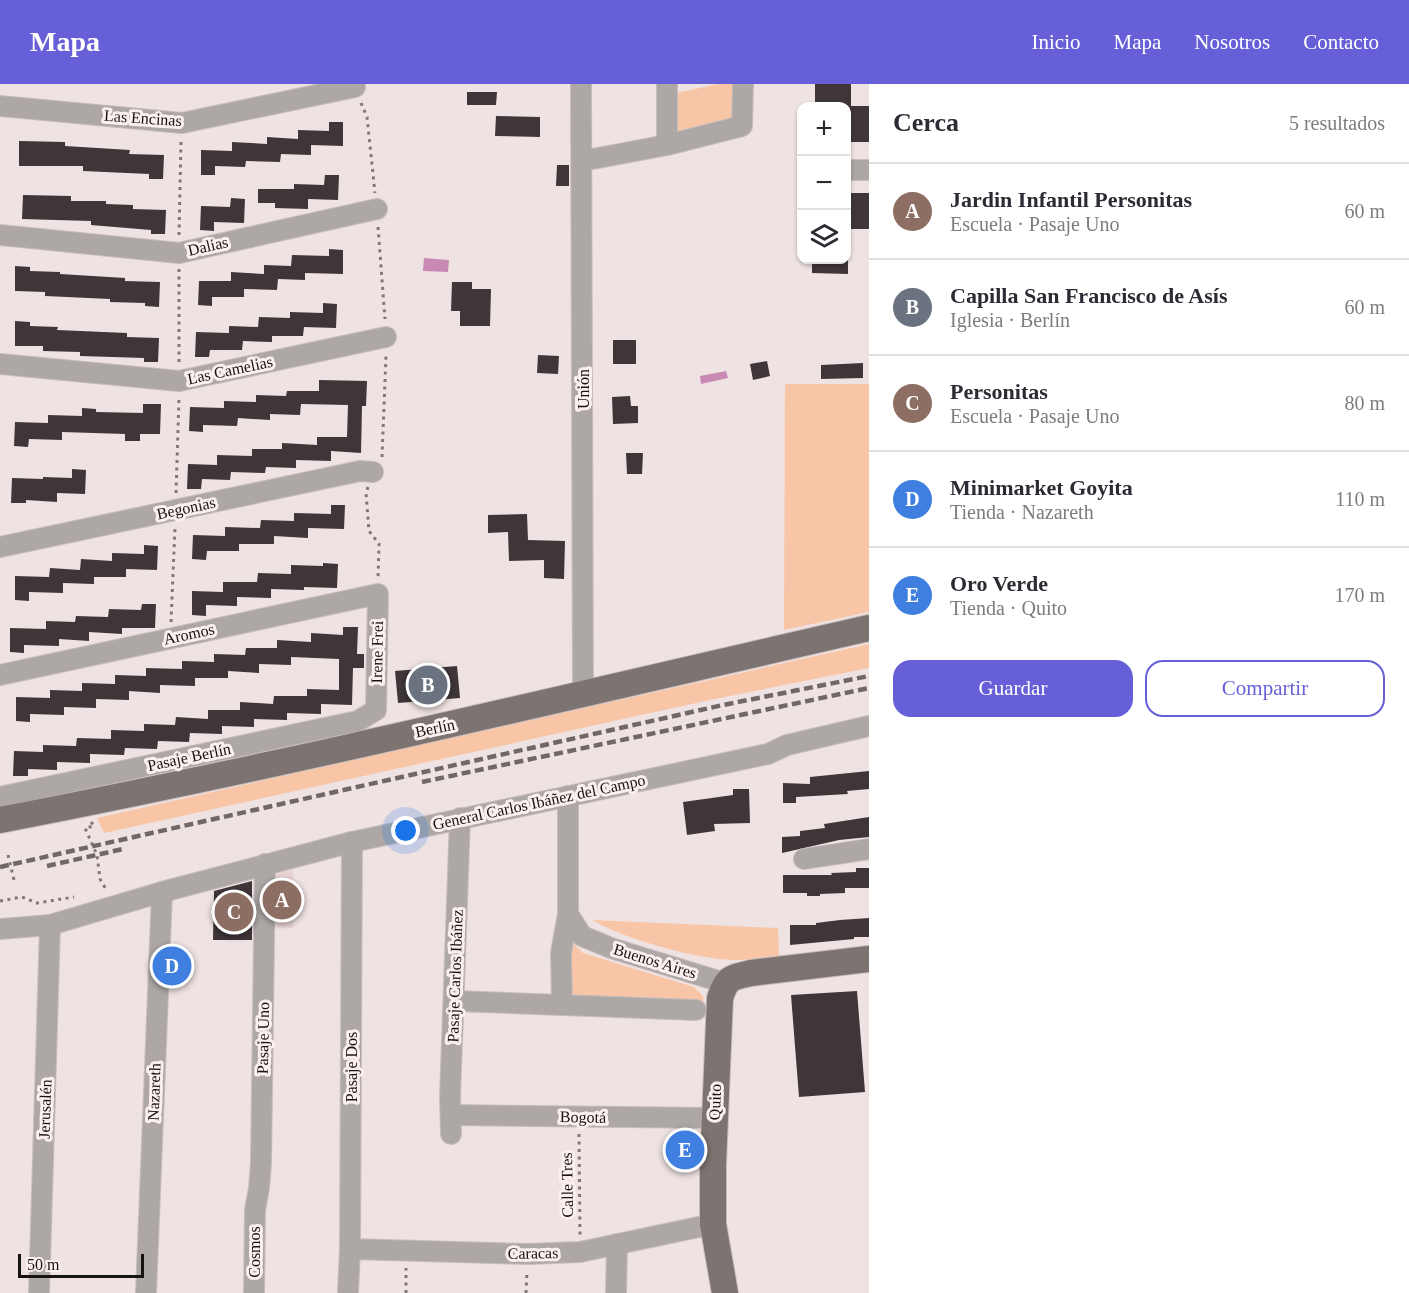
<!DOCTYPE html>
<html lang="es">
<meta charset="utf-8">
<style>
:root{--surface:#fff;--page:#f2f2f3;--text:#2b2b33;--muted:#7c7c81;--line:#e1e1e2;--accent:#665fd8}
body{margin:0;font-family:"Times New Roman",serif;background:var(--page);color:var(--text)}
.controls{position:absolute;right:18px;top:18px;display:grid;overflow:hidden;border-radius:12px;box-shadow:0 2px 4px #0004}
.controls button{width:54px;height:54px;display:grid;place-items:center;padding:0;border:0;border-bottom:2px solid var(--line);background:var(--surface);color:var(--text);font:30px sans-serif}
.scale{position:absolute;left:18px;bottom:15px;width:126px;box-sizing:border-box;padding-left:6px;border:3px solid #171313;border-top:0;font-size:16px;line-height:21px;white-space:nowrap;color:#171313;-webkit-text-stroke:4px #fceff0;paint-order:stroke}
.you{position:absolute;left:406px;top:747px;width:21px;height:21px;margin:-15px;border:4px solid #fff;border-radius:50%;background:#1a73e8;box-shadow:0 0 0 9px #1a73e833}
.badge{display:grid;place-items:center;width:39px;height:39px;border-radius:50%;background:var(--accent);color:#fff;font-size:20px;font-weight:700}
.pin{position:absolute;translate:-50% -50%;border:3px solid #fff;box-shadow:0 2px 6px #0006}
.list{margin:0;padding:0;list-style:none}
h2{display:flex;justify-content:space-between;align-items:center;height:78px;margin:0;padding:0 24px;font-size:26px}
h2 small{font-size:20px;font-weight:400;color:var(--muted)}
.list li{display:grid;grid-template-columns:39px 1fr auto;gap:18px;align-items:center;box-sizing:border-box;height:96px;padding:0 24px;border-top:2px solid var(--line)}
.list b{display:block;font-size:22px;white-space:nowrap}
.list p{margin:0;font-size:20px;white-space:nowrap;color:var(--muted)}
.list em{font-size:20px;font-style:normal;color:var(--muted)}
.actions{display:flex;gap:12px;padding:18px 24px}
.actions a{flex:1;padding:14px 0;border:2px solid var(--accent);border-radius:18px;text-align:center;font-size:21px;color:var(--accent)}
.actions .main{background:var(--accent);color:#fff}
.icon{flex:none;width:33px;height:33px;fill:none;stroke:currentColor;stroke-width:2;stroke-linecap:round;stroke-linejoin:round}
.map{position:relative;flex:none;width:869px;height:1209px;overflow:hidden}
header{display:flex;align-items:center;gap:36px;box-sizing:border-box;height:84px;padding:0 30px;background:var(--accent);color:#fff}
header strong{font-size:28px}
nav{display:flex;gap:33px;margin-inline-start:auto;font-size:21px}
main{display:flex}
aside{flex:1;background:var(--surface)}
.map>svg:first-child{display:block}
.built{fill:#ead4d4}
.green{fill:#f8c6a6}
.water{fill:#c88ab5}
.building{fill:#3f3639}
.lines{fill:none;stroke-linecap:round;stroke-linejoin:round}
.minor-casing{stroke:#c8bdbd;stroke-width:22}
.major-casing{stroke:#c8bdbd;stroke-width:28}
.path{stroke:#7f7777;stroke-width:3;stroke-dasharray:3 4.5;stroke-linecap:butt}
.minor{stroke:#ada8a6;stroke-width:20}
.major{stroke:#7d7471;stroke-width:26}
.rail{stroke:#706868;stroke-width:4.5;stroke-dasharray:9 4.5;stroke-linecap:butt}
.labels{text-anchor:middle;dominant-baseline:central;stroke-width:6;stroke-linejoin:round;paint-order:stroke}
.street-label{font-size:16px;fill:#171313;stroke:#fceff0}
</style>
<header>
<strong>Mapa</strong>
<nav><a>Inicio</a><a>Mapa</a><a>Nosotros</a><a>Contacto</a></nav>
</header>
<main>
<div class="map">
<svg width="869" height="1209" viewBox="0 0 869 1209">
<rect width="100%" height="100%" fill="#efe2e2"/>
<path class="built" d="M293,784V844L270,843L271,789Z"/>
<g class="green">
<path d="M718,0H735V40L672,55V10Z"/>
<path d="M785,300H869V528L784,546Z"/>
<path d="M869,560V584L710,616L104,749L97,734Z"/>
<path d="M592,836L778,844L779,873C764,874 748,876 733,876C695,875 625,855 592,836Z"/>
<path d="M570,856L583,869L694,903L703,912L704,923L570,918Z"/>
</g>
<g class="water">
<path d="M424,174L449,176L448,188L423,187Z"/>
<path d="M726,287L728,294L701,300L700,292Z"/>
</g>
<g class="building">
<path d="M815,0H851V22H869V58H846V22H815Z"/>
<path d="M467,8H497L496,21H467Z"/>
<path d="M496,32L540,33V53L495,52Z"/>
<path d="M329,38H343V62L311,61V71L281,70L280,78L246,77L245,83L215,82V91H201V66L232,67V58L267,60V53L298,55V46L329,47Z"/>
<path d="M19,57L65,58V62L130,66L129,70L164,71L163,95H149V90L83,87V82H19Z"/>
<path d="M557,81H569V102H556Z"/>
<path d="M325,91H339L338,116L308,115V125L275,124V119H258V105H294V100L324,101Z"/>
<rect x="846" y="109" width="23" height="36"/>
<path d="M23,111L71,112V117H106V120L133,121V125L166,126L165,150H151V146L91,141V137L22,135Z"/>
<path d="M231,114L245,115L244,139L214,138V147L200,146L201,122L230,123Z"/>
<path d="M329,165L343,166V190L305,189V196L278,195L277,206L244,205V213H212V222L198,221L199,197H231V188L264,190V181L291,182L292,171L329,172Z"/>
<path d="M812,176H848V190L812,189Z"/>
<path d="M15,182L30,183V187L60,188V190L125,194V197L160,198L159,223L145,222V219L110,218V215L45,212V208L15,207Z"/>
<path d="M452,198H472V205H491L490,242H460V227H451Z"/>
<path d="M323,219L337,220L336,244L304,243L303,252H272V258L243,257L242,266H210L209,273H195L196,248L229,249V242L258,243L259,233L290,234V228L323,229Z"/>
<path d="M15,237L30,238V242L58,243L57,246L127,249V253L159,254L158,278H144V274L80,272V268L43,267V262H15Z"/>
<rect x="613" y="256" width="23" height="24"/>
<path d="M538,271L559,272L558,290L537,289Z"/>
<path d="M767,277L770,292L753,296L750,280Z"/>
<path d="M863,279V294L821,295V281Z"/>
<path d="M319,296L367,297L366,322H362L361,369L331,367V377L296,376V384L266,383L265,389L231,388L230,396L202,395L201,405H187L188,380L217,381V371L252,372V365H282V359L317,361V353H347L348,321L301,320L300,331L270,330V336L238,334L237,342L203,341V348L189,347L190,323L224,324V317L256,318V311L286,312L287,307H319Z"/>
<path d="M630,312L631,322H638V339L613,340L612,313Z"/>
<path d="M143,320H161L160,350H140V357H125V350L62,348V356L29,355L28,363L14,362L15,338L48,339V331L82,332V324L96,325V328L143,329Z"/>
<path d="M626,369H643L642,390H627Z"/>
<path d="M72,385L86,386L85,410L57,409V418L26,416V419H11L12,394L43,395V393L72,394Z"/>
<path d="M331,421H345L344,445L308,444V454L274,452V460H239V467H207L206,476L192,475L193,451L225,452V443L260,444L261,436L294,437V429L331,430Z"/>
<path d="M527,430L528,456L565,457L564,495L544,494V476L509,477L508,448L488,449V431Z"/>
<path d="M144,461L158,462L157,486L126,485V493H94V500L63,499V509L29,508V517L15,516V492L49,493L50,484L80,486L81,475L112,477V469L144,470Z"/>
<path d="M323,479L338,480L337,504L304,503V506L271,505V514L237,513V522L206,521V532L192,531V507L223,508V498H257L258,489L291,490V481L323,482Z"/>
<path d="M142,520H156L155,544H122V550L89,548V557L59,555V562L24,561V569L10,568V544L46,545V537L75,538L76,532L108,533L109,525L141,526Z"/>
<path d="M343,543H358L357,570H364V584H353L352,621L321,620V630L287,629V636L254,635V643L222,642V650L190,649L189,658L158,657L157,665L125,664L124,671L90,670V679L57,678V686L28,685V692H13L14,667L43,668V661L76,662L77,654L111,655V646L144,647V640L175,641L176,633L208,635V626H240V618L273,620L274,612H307V605L339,606V575L291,573V581L259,580V589L228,587V594H195V602L160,601V609L129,607V616L96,615V624L64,623V631L30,630V638L16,637V613L50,614V606L82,607V599L115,600V591L146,592V584L182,585V577L214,578V570L245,571L246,564H277V556L311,558V549L343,551Z"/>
<path d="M457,582L460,614L398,619L395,587Z"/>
<path d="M869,687V705L847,707L848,710L796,713V719H783V699L810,700V693Z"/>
<path d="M733,705H749L750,739L714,740L715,747L687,751L683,718L733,711Z"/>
<path d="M869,733V753L839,756L782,769V753L800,752V747L825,744L824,740Z"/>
<path d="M856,784H869V804H845V809L820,810V812H807V809H783V791H832L831,789L856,788Z"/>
<path d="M252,797V856H213L214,807Z"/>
<path d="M869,834V853H854V855L790,861V841H816V839L840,836Z"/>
<path d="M857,907L865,1008L799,1013L791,911Z"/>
</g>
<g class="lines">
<g class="minor-casing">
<g id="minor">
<path d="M581,0L583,609"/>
<path d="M667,0V61"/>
<path d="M0,22L182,39L355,3"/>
<path d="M582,77L667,61L742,42L743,0"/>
<path d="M846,86H869"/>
<path d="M0,151L179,169L377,125"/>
<path d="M0,280L179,297L386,253"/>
<path d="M0,463L360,387L373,388"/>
<path d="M0,591L378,510L376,626L358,637L0,713"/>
<path d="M568,712V830L582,852L611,864L725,899"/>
<path d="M804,775L869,765"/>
<path d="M0,845L50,841L162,808L352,758L768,670L787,661L869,642"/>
<path d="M455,917L696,926"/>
<path d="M562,920L561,869L568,830"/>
<path d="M451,1031L715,1034"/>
<path d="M451,1050L450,1013L460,734"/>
<path d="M350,1165L528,1170L580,1168L713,1140"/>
<path d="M39,1209L50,841"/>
<path d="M146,1209L162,808"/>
<path d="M254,1209L255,1126L259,1104L261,1079L265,780"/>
<path d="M348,1209L350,1165L352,758"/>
<path d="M616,1209L617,1160"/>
</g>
</g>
<g class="major-casing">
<g id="major">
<path d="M0,736C291,680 580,610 869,544"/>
<path d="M725,1209L713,1140V1081L720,914C727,893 730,894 751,889L869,875"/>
</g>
</g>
<g class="path">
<path d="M361,19L367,33L375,109"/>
<path d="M378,143L385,235"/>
<path d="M179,151L181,56"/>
<path d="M179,185V280"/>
<path d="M382,373L386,272"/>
<path d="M368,403L366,409L369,447L379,460L378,495"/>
<path d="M176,409L179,314"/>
<path d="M171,538L175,443"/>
<path d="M91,738L94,742L85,744L97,771L100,795L107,807"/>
<path d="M8,771L14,796"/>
<path d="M0,817L22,813L37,819L74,813"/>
<path d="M579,1050L580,1151"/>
<path d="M406,1209V1184"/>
<path d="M526,1209L527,1187"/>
</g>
<use href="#minor" class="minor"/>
<use href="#major" class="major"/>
<g class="rail">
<path d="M422,698L869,604"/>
<path d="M47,782L123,765"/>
<path d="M0,783L723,621L869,592"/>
</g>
</g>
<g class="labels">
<g class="street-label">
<text transform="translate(143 34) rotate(4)">Las Encinas</text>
<text transform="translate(208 162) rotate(-13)">Dalias</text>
<text transform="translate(230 286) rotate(-12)">Las Camelias</text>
<text transform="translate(583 305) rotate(-90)">Unión</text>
<text transform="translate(186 424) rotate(-12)">Begonias</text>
<text transform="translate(189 550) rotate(-12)">Aromos</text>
<text transform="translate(377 568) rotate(-89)">Irene Frei</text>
<text transform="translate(435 644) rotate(-12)">Berlín</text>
<text transform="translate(189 673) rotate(-12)">Pasaje Berlín</text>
<text transform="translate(539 718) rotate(-12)">General Carlos Ibáñez del Campo</text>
<text transform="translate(655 877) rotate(17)">Buenos Aires</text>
<text transform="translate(455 892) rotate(-88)">Pasaje Carlos Ibáñez</text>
<text transform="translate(263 954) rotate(-89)">Pasaje Uno</text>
<text transform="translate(351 983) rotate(-90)">Pasaje Dos</text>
<text transform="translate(154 1008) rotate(-88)">Nazareth</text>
<text transform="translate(715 1018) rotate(-88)">Quito</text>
<text transform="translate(45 1025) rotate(-88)">Jerusalén</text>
<text transform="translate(583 1033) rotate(1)">Bogotá</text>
<text transform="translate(567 1101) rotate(-91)">Calle Tres</text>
<text transform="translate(254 1168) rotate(-90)">Cosmos</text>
<text transform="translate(533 1169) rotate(-1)">Caracas</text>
</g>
</g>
</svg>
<div class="controls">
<button>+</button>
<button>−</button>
<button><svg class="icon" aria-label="layers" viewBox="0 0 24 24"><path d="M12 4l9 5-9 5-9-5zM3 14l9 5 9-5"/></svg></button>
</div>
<div class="scale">50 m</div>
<div class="you"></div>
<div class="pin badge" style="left:282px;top:816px;background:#8d6e63">A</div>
<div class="pin badge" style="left:428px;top:601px;background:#6b7280">B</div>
<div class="pin badge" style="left:234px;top:828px;background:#8d6e63">C</div>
<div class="pin badge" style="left:172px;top:882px;background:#3f7fe0">D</div>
<div class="pin badge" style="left:685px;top:1066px;background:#3f7fe0">E</div>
</div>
<aside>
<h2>Cerca<small>5 resultados</small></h2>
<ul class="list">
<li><span class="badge" style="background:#8d6e63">A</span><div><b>Jardin Infantil Personitas</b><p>Escuela · Pasaje Uno</p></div><em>60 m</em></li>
<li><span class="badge" style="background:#6b7280">B</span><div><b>Capilla San Francisco de Asís</b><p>Iglesia · Berlín</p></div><em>60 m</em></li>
<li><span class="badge" style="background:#8d6e63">C</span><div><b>Personitas</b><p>Escuela · Pasaje Uno</p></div><em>80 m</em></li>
<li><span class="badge" style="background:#3f7fe0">D</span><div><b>Minimarket Goyita</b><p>Tienda · Nazareth</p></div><em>110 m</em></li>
<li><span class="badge" style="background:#3f7fe0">E</span><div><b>Oro Verde</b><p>Tienda · Quito</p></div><em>170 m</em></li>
</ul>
<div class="actions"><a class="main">Guardar</a><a>Compartir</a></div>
</aside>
</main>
